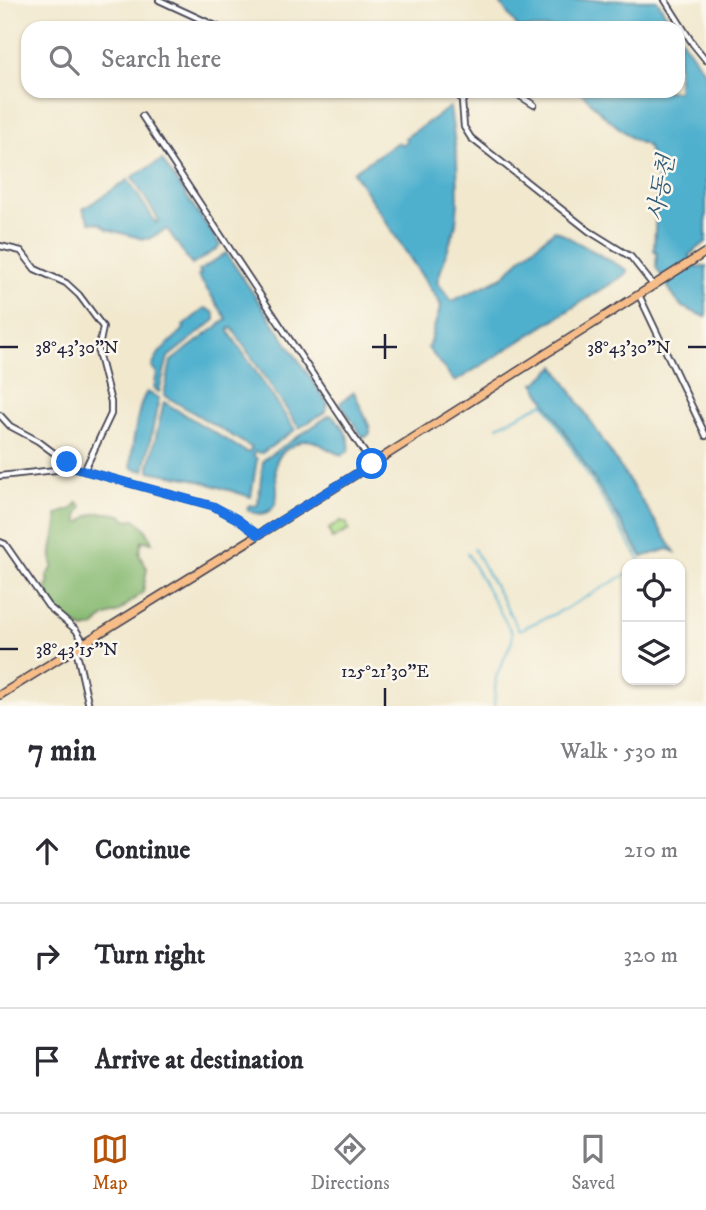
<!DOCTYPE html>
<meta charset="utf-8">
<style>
:root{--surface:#fff;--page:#f2f2f3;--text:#2b2b33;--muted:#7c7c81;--line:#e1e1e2;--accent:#b45309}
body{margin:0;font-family:"IM FELL DW Pica","Noto Serif KR",serif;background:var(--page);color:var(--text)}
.controls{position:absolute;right:21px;bottom:21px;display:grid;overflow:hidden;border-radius:14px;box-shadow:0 2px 5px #0004}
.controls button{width:63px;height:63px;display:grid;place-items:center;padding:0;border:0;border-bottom:2px solid var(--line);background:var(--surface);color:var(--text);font:35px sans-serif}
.stop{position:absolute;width:21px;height:21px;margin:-16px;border:5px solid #1a73e8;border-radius:50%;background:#fff}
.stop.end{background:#1a73e8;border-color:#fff;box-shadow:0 2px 7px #0008}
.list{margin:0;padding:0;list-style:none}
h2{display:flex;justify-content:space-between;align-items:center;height:91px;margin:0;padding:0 28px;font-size:30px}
h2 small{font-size:23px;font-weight:400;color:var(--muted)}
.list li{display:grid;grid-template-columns:46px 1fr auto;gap:21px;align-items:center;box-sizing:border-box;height:105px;padding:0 28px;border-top:2px solid var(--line)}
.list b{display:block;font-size:26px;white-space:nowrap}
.list em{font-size:23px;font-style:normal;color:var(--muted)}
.icon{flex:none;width:38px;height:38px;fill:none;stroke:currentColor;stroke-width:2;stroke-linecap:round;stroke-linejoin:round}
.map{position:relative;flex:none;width:706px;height:706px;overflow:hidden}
.search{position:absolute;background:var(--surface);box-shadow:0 2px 5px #0004;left:21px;right:21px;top:21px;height:77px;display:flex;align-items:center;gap:18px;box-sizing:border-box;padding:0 24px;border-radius:21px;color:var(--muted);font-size:26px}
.sheet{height:406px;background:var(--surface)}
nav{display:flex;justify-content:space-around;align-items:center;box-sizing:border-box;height:98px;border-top:2px solid var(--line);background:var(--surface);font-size:19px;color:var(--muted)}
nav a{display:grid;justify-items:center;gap:4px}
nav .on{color:var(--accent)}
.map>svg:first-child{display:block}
.green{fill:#addb87;stroke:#687e61;stroke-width:2}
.forest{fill:#8abb74;stroke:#566e58;stroke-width:2}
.water{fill:#50b0ce;stroke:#396984;stroke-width:2}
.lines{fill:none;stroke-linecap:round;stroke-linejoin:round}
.stream{stroke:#50b0ce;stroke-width:2}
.minor-casing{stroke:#414051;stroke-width:8}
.primary-casing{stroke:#414051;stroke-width:10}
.minor{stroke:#fff;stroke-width:4.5}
.primary{stroke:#f7bd88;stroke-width:7}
.route{stroke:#1a73e8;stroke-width:9}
.ticks{fill:none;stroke:#22223b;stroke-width:2.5}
.labels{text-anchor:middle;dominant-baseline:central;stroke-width:5;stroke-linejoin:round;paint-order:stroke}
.water-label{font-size:23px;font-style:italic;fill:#345b76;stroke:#fbf7ec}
.ticks-label{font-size:18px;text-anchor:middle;fill:#22223b;stroke:#fbf7ec;stroke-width:5;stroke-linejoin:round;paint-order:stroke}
</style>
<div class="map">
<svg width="706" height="706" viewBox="0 0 706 706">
<rect width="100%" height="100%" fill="#fbf7ec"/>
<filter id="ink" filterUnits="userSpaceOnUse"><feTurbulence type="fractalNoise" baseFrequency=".0143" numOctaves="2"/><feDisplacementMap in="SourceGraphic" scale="14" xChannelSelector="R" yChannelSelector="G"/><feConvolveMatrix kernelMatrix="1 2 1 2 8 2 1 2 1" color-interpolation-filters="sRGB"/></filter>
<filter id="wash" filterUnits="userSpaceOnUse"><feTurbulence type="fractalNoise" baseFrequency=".00686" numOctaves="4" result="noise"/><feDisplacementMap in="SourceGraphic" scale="28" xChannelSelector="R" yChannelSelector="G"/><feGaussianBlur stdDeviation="1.57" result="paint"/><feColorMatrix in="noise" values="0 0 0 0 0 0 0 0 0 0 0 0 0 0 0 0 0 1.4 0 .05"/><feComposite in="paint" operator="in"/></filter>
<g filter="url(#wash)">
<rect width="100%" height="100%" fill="#f1e8ce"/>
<path class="green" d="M341,521L347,524L349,530L332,539L329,529Z"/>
<path class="forest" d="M78,502L82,507L78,513V522H82C92,509 107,513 121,515L126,520L135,519L145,528L152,542L142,541L139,554L147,568L143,592L118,612L104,617L94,627L83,629C66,620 49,607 46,587L49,582L47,576L53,567C48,549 59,533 57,514L73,509Z"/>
<g class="water">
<path d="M498,0H657L674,28H518Z"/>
<path d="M678,34L706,74V242L689,255L697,268L706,266V317L682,307L676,300L656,267L657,253L654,250L658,171L651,161L648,146L634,140L602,114L580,91H678Z"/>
<path d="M450,107L457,160L458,202L456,224L437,282L452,301L503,277L521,258L555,230L627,270L626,274L455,382L428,348L441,305L353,172L398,142L402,145L407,141L405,138Z"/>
<path d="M162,160L220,245L218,248L192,265L167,229L148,239H143L107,229L100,223L90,222L83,209L128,180L156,223L159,220L132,177Z"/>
<path d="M226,253L328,404L325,412L299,428L232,328L229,329V332L295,430L262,453L255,452L253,455L257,459L251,497L193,479L154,472L149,471V467L164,402L248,453L252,448L164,395L171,361L227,319L198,276L201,274L199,271Z"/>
<path d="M205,308C211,311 216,311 215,320L168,357L159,392L154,388L157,373L152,367L159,353L184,329L183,326Z"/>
<path d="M555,366L675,552L668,549L642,557L534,383L538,382Z"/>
<path d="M147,392L159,398L144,471L132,468L131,463C132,448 138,402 147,392Z"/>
<path d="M354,392L370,428V433L366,437H363L340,403Z"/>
<path d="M330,415C339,419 352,439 349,450L343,455C330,453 320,441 308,440C303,440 297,443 292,446C267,459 278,473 277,494C277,512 261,519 247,509L249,505L256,506L258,504L263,461L266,458Z"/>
</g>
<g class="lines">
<g class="stream">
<path d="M498,426L544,403L642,564"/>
<path d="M474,549L519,630L563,610L627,574"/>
<path d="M467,553L512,633V641L496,677L494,706"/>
</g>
</g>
</g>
<g filter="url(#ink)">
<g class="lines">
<g class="minor-casing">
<g id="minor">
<path d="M159,0L220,28"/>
<path d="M665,0L693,44L706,60"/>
<path d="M457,91L462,101"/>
<path d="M471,91L462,101L464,127L471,138L589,231L631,257L653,285"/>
<path d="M512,91L534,105"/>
<path d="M142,116L372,464"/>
<path d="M0,246L21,251L35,269L66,283L79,295L103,327L98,352L111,402V414L84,471"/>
<path d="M639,295L706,436"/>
<path d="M0,415L10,426L38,441L74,468"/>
<path d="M0,476L74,468L213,506L237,519L258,535"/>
<path d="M0,542L5,544L48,606L76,630L84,642"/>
<path d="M76,649L89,706"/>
</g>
</g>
<g class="primary-casing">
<path id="primary" d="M0,695L331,490L706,252"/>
</g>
<use href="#minor" class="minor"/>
<use href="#primary" class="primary"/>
</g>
</g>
<g class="lines" filter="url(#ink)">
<path class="route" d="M67,462L74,468L213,506L237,519L258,535L372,464"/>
</g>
<path class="ticks" d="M385,334V359M0,347H18M372,347H397M688,347H706M0,649H18M385,688V706"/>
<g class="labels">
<g class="water-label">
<text transform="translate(662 188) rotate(-80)">사동천</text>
</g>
</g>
<g class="ticks-label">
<text x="77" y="353">38°43'30"N</text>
<text x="629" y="353">38°43'30"N</text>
<text x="77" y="655">38°43'15"N</text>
<text x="385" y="677">125°21'30"E</text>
</g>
</svg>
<div class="controls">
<button><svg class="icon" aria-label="locate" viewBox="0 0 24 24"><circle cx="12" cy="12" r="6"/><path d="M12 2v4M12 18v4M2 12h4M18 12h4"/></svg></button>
<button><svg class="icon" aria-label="layers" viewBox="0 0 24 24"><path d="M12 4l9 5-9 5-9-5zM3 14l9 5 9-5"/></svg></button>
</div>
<div class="stop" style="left:372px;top:464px"></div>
<div class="stop end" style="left:67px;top:462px"></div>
<div class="search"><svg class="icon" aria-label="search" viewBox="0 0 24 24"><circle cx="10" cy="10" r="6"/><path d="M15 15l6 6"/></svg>Search here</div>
</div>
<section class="sheet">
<h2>7 min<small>Walk · 530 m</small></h2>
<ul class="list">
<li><svg class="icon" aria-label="ahead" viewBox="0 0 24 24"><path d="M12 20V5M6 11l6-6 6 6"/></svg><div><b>Continue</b></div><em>210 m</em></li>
<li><svg class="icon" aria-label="right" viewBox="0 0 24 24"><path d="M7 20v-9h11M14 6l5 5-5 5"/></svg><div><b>Turn right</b></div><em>320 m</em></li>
<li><svg class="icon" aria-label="arrive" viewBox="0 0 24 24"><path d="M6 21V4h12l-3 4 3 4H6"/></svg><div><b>Arrive at destination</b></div></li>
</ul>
</section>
<nav>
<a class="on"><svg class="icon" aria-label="map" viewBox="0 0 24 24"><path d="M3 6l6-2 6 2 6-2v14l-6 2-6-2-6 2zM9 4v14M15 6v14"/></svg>Map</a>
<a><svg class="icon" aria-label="directions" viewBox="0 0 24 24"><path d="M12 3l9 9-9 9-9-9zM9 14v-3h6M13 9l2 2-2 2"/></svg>Directions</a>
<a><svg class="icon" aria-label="saved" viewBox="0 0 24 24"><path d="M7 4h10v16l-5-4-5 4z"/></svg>Saved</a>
</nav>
